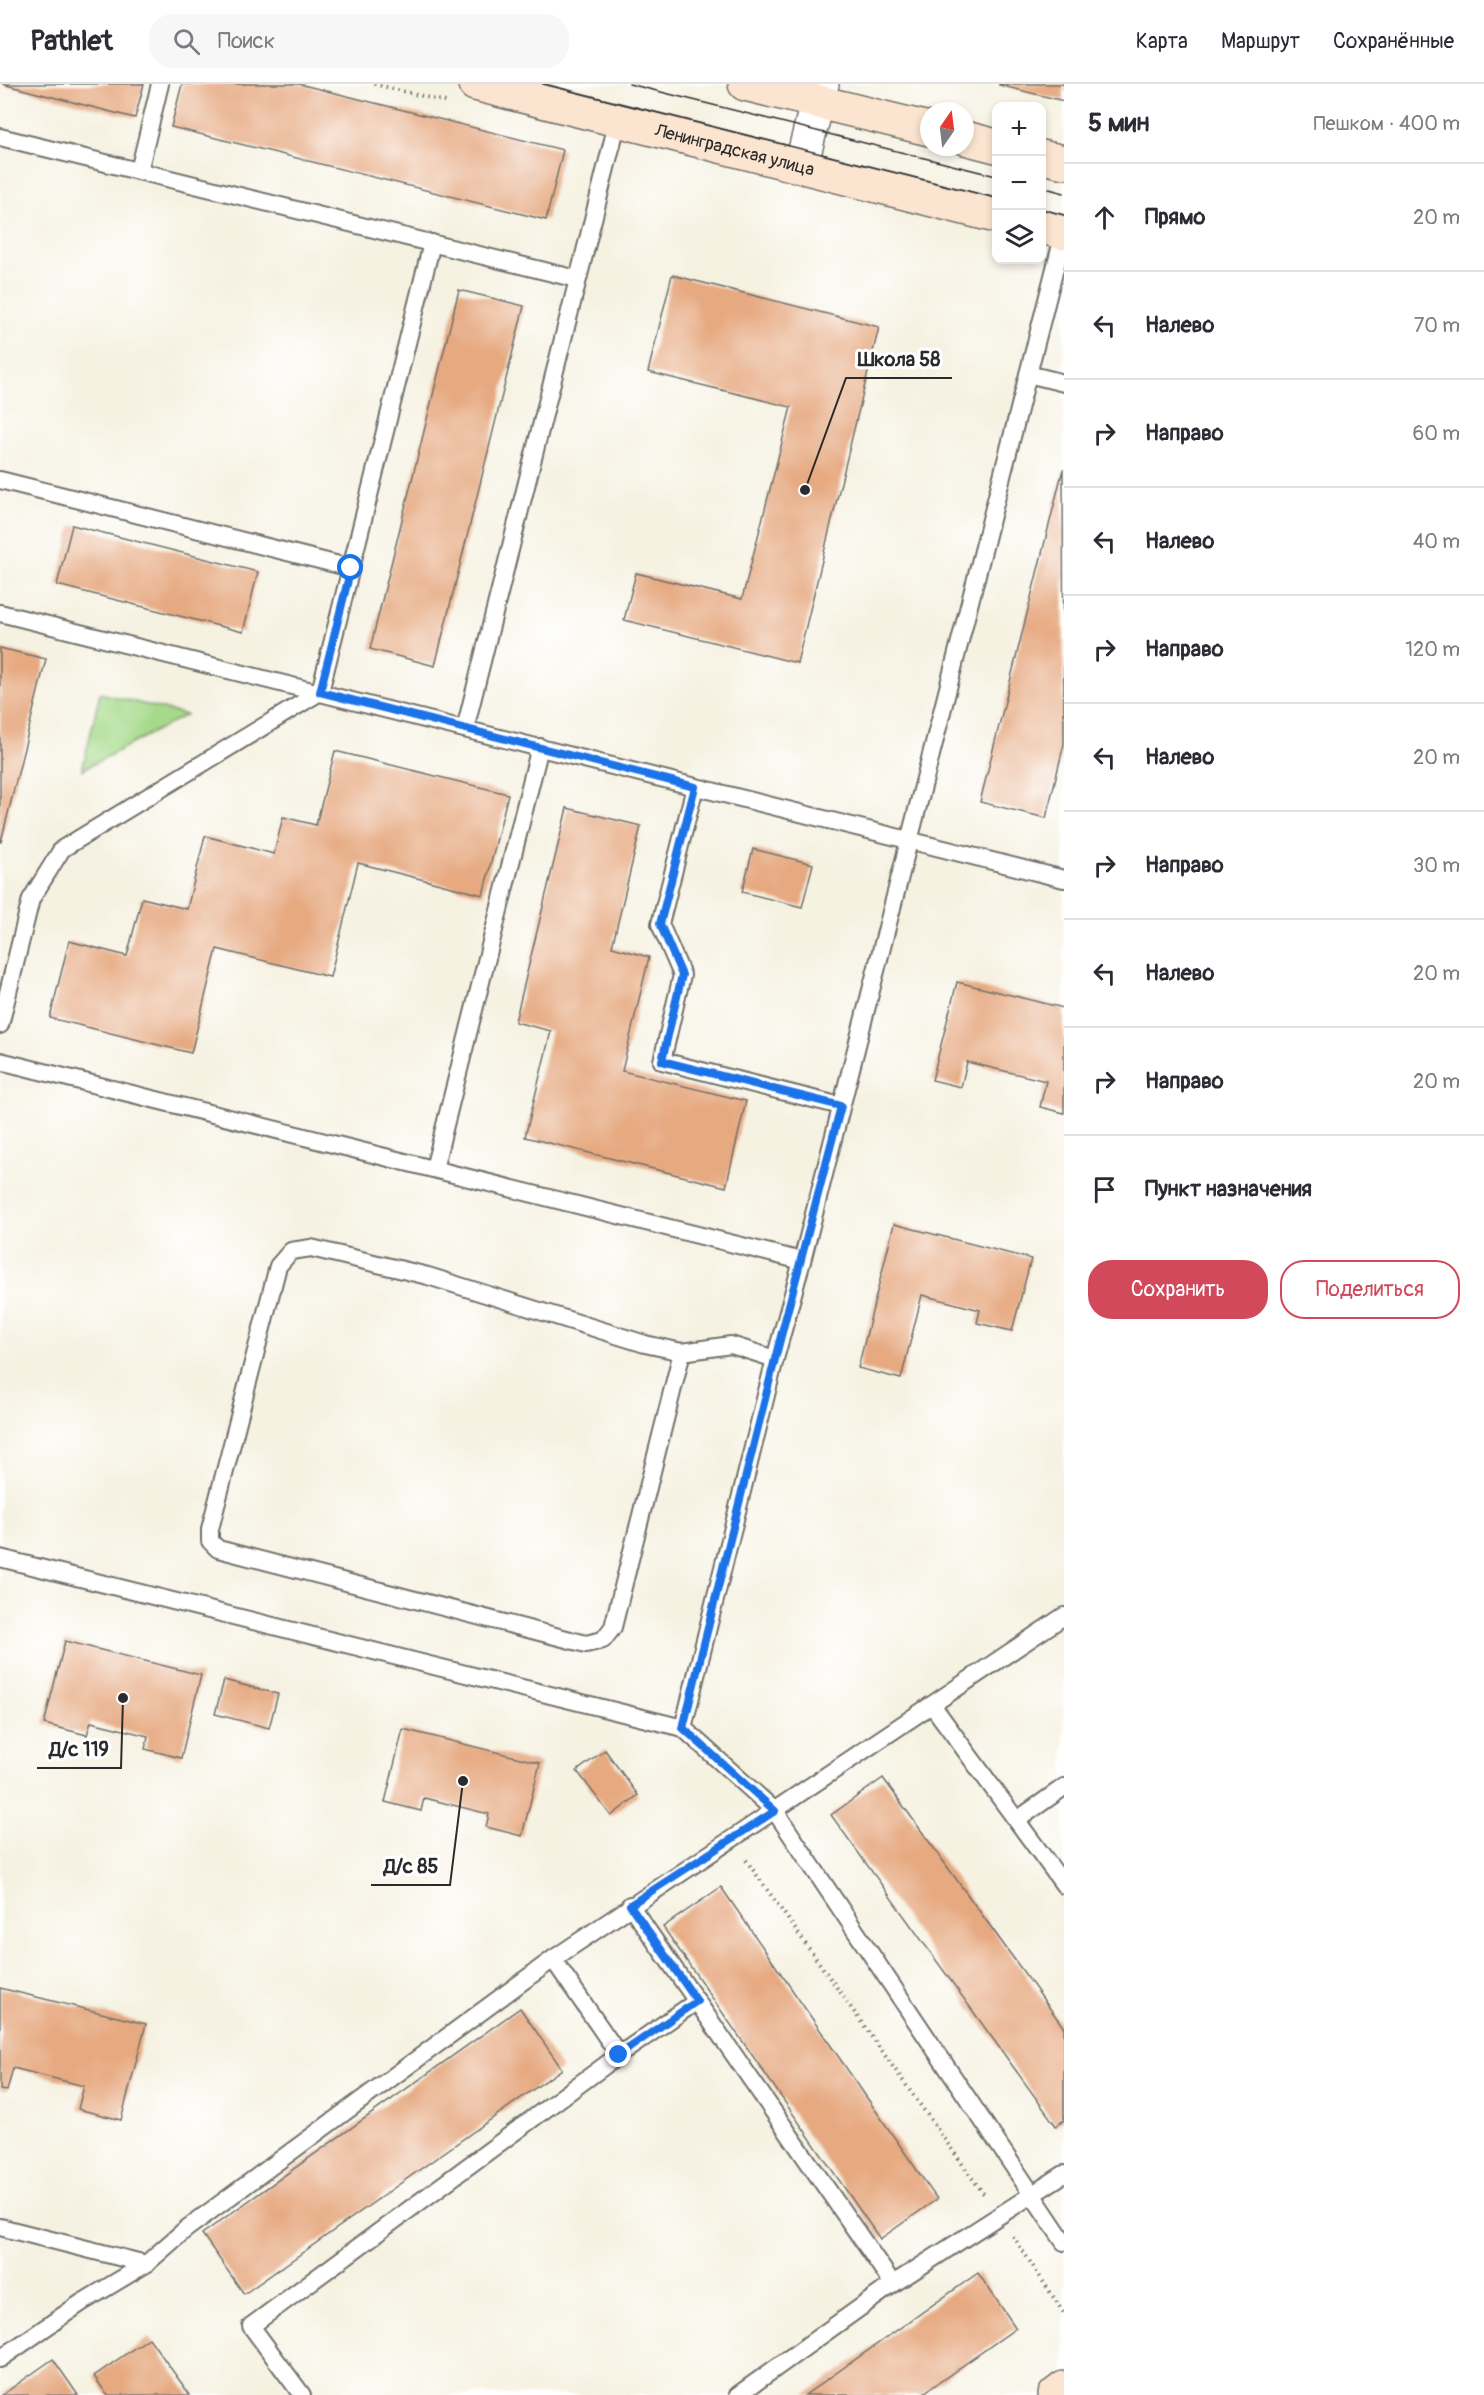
<!DOCTYPE html>
<html lang="ru">
<meta charset="utf-8">
<style>
:root{--surface:#fff;--page:#f7f7f7;--text:#2b2b33;--muted:#7c7c81;--line:#e1e1e2;--accent:#d1495b}
body{margin:0;font-family:Pangolin,sans-serif;background:var(--page);color:var(--text)}
.controls{position:absolute;right:18px;top:18px;display:grid;overflow:hidden;border-radius:12px;box-shadow:0 3px 9px #0003}
.controls button{width:54px;height:54px;display:grid;place-items:center;padding:0;border:0;border-bottom:2px solid var(--line);background:var(--surface);color:var(--text);font:30px sans-serif}
.compass{position:absolute;left:920px;top:18px;width:54px;height:54px;border-radius:50%;background:var(--surface);box-shadow:0 3px 9px #0003;rotate:14deg}
.stop{position:absolute;width:18px;height:18px;margin:-14px;border:4px solid #1a73e8;border-radius:50%;background:#fff}
.stop.end{background:#1a73e8;border-color:#fff;box-shadow:0 2px 6px #0008}
.list{margin:0;padding:0;list-style:none}
h2{display:flex;justify-content:space-between;align-items:center;height:78px;margin:0;padding:0 24px;font-size:26px}
h2 small{font-size:20px;font-weight:400;color:var(--muted)}
.list li{display:grid;grid-template-columns:39px 1fr auto;gap:18px;align-items:center;box-sizing:border-box;height:108px;padding:0 24px;border-top:2px solid var(--line)}
.list b{display:block;font-size:22px;white-space:nowrap}
.list em{font-size:20px;font-style:normal;color:var(--muted)}
.actions{display:flex;gap:12px;padding:18px 24px}
.actions a{flex:1;padding:14px 0;border:2px solid var(--accent);border-radius:24px;text-align:center;font-size:21px;color:var(--accent)}
.actions .main{background:var(--accent);color:#fff}
.icon{flex:none;width:33px;height:33px;fill:none;stroke:currentColor;stroke-width:2;stroke-linecap:round;stroke-linejoin:round}
.map{position:relative;flex:none;width:1064px;height:2311px;overflow:hidden}
header{display:flex;align-items:center;gap:36px;box-sizing:border-box;height:84px;padding:0 30px;background:var(--surface);border-bottom:2px solid var(--line)}
header strong{font-size:28px}
nav{display:flex;gap:33px;margin-inline-start:auto;font-size:21px}
.search{width:420px;height:54px;background:var(--page);display:flex;align-items:center;gap:15px;box-sizing:border-box;padding:0 21px;border-radius:24px;color:var(--muted);font-size:22px}
main{display:flex}
aside{flex:1;background:var(--surface)}
.map>svg:first-child{display:block}
.green{fill:#a6da8a;stroke:#68825a;stroke-width:1.5}
.building{fill:#e6a980}
.lines{fill:none;stroke-linecap:round;stroke-linejoin:round}
.service-casing{stroke:#72716b;stroke-width:20}
.tertiary-casing{stroke:#72716b;stroke-width:36}
.secondary-casing{stroke:#72716b;stroke-width:36}
.path{stroke:#72716b;stroke-width:4;stroke-dasharray:1.5 4.5;stroke-linecap:butt}
.service{stroke:#fff;stroke-width:16}
.tertiary{stroke:#fff;stroke-width:33}
.secondary{stroke:#fce5d0;stroke-width:33}
.tram{stroke:#2b2b2b;stroke-width:1.5}
.route{stroke:#1a73e8;stroke-width:8}
.labels{text-anchor:middle;dominant-baseline:central;stroke-width:6;stroke-linejoin:round;paint-order:stroke}
.street-label{font-size:18px;fill:#2b2b2b;stroke:#fff}
.leader{fill:none;stroke:#2b2b2b;stroke-width:2}
.callout-dot{fill:#2b2b2b;stroke:#fff;stroke-width:2}
.callout-label{font-size:20px;text-anchor:middle;font-weight:bold;fill:#2b2b2b;stroke:#fff;stroke-width:6;stroke-linejoin:round;paint-order:stroke}
</style>
<header>
<strong>Pathlet</strong>
<div class="search"><svg class="icon" aria-label="search" viewBox="0 0 24 24"><circle cx="10" cy="10" r="6"/><path d="M15 15l6 6"/></svg>Поиск</div>
<nav><a>Карта</a><a>Маршрут</a><a>Сохранённые</a></nav>
</header>
<main>
<div class="map">
<svg width="1064" height="2311" viewBox="0 0 1064 2311">
<rect width="100%" height="100%" fill="#fff"/>
<filter id="ink" filterUnits="userSpaceOnUse"><feTurbulence type="fractalNoise" baseFrequency=".0167" numOctaves="2"/><feDisplacementMap in="SourceGraphic" scale="12" xChannelSelector="R" yChannelSelector="G"/><feConvolveMatrix kernelMatrix="1 2 1 2 8 2 1 2 1" color-interpolation-filters="sRGB"/></filter>
<filter id="wash" filterUnits="userSpaceOnUse"><feTurbulence type="fractalNoise" baseFrequency=".008" numOctaves="4" result="noise"/><feDisplacementMap in="SourceGraphic" scale="24" xChannelSelector="R" yChannelSelector="G"/><feGaussianBlur stdDeviation="1.35" result="paint"/><feColorMatrix in="noise" values="0 0 0 0 0 0 0 0 0 0 0 0 0 0 0 0 0 1.4 0 .05"/><feComposite in="paint" operator="in"/></filter>
<g filter="url(#wash)">
<rect width="100%" height="100%" fill="#f6f2e2"/>
<path class="green" d="M100,609L186,631L82,686Z"/>
<g id="blocks">
<g class="building">
<path d="M2,0H144L135,34Z"/>
<path d="M182,0H299L563,66L546,136L171,43Z"/>
<path d="M1064,0V17L999,1V0Z"/>
<path d="M672,191L879,243L797,579L624,536L636,489L742,515L791,323L648,288Z"/>
<path d="M459,206L524,222L435,582L370,565Z"/>
<path d="M1063,385L1064,660L1046,734L980,718Z"/>
<path d="M72,441L258,488L243,548L57,501Z"/>
<path d="M0,564L46,575L1,758H0Z"/>
<path d="M335,667L508,710L483,811L358,779L330,893L217,865L191,969L50,934L69,857L127,872L142,814L187,825L205,752L274,770L283,733L316,741Z"/>
<path d="M567,724L641,742L612,863L649,873L622,987L746,1017L726,1103L525,1053L551,947L515,938Z"/>
<path d="M753,765L813,780L802,823L742,808Z"/>
<path d="M957,898L1064,924V1029L1040,1023L1046,997L967,978L961,1003L932,996Z"/>
<path d="M894,1140L1031,1175L1012,1247L977,1239L980,1226L922,1211L901,1295L858,1284Z"/>
<path d="M65,1557L201,1591L181,1674L145,1665L148,1652L91,1638L87,1651L44,1640Z"/>
<path d="M224,1596L278,1610L269,1644L215,1630Z"/>
<path d="M403,1645L540,1679L522,1752L486,1743L489,1730L424,1714L421,1727L385,1718Z"/>
<path d="M605,1666L638,1711L611,1732L577,1687Z"/>
<path d="M883,1694L1064,1944V2036L1056,2042L831,1731Z"/>
<path d="M721,1803L937,2115L880,2155L663,1843Z"/>
<path d="M0,1904L146,1940L121,2036L78,2025L84,2002L13,1984L7,2007L0,2006Z"/>
<path d="M520,1924L562,1985L244,2210L202,2150Z"/>
<path d="M978,2189L1016,2244L921,2311H805Z"/>
<path d="M149,2254L190,2311H107L94,2292Z"/>
<path d="M53,2275L78,2311H2Z"/>
</g>
</g>
</g>
<g filter="url(#ink)">
<use href="#blocks" fill-opacity="0" stroke="#72716b" stroke-width="1.5"/>
<g class="lines">
<g class="service-casing">
<g id="service">
<path d="M0,53L577,195"/>
<path d="M139,87L160,0"/>
<path d="M1028,290L1064,299"/>
<path d="M0,396L351,484"/>
<path d="M0,529L1064,795"/>
<path d="M465,645L618,36"/>
<path d="M695,703L660,840L682,891L662,977L841,1022"/>
<path d="M0,941L31,815L62,765L320,608L432,159"/>
<path d="M0,977L802,1177"/>
<path d="M434,1085L540,663"/>
<path d="M682,1268L613,1543L603,1556L586,1560L218,1465L210,1457V1445L278,1182L291,1167L311,1164L428,1192L645,1260L682,1268L731,1261L775,1275"/>
<path d="M0,1474L683,1644L775,1727L1064,2158"/>
<path d="M932,1621L1064,1801"/>
<path d="M683,1644L775,1275L802,1177L1064,149"/>
<path d="M1017,1736L1064,1703"/>
<path d="M630,1821L893,2200"/>
<path d="M553,1875L619,1971"/>
<path d="M0,2143L146,2180"/>
<path d="M0,2275L81,2219L146,2180L186,2145L553,1875L1064,1532"/>
<path d="M302,2311L251,2242L619,1971L697,1917"/>
<path d="M738,2311L893,2200L1064,2090"/>
</g>
</g>
<g class="tertiary-casing">
<path id="tertiary" d="M801,82L822,0"/>
</g>
<g class="secondary-casing">
<g id="secondary">
<path id="s1" d="M475,0L996,132"/>
<path d="M745,0L929,45"/>
<path d="M965,54L996,62"/>
<path d="M1042,73L1064,78"/>
<path d="M1042,143L1064,149"/>
<path d="M1055,2311L1064,2304"/>
</g>
</g>
<g class="path">
<path d="M374,0L446,18"/>
<path d="M746,1776L985,2112"/>
<path d="M1013,2152L1064,2229"/>
</g>
<use href="#service" class="service"/>
<use href="#tertiary" class="tertiary"/>
<use href="#secondary" class="secondary"/>
<g class="tram">
<path d="M543,0L996,114"/>
<path d="M629,0L996,92"/>
<path d="M1042,103L1064,109"/>
<path d="M1042,125L1064,131"/>
</g>
</g>
</g>
<g class="lines" filter="url(#ink)">
<path class="route" d="M351,484L320,608L695,703L660,840L682,891L662,977L841,1022L775,1275L683,1644L775,1727L630,1821L697,1917L619,1971"/>
</g>
<g class="labels">
<g class="street-label">
<text stroke="none"><textPath href="#s1" startOffset="268">Ленинградская улица</textPath></text>
</g>
</g>
<path class="leader" d="M805 406L846 294H952M123 1614L121 1684H37M463 1697L450 1801H371"/>
<g class="callout-dot">
<circle cx="805" cy="406" r="6"/>
<circle cx="123" cy="1614" r="6"/>
<circle cx="463" cy="1697" r="6"/>
</g>
<g class="callout-label">
<text x="899" y="282">Школа 58</text>
<text x="79" y="1672">Д/с 119</text>
<text x="411" y="1789">Д/с 85</text>
</g>
</svg>
<div class="controls">
<button>+</button>
<button>−</button>
<button><svg class="icon" aria-label="layers" viewBox="0 0 24 24"><path d="M12 4l9 5-9 5-9-5zM3 14l9 5 9-5"/></svg></button>
</div>
<svg class="compass" viewBox="-18 -18 36 36"><path d="M0-13l5 13h-10z" fill="#e53935"/><path d="M0 13l5-13h-10z" fill="#7c7c81"/></svg>
<div class="stop" style="left:351px;top:484px"></div>
<div class="stop end" style="left:619px;top:1971px"></div>
</div>
<aside>
<h2>5 мин<small>Пешком · 400 m</small></h2>
<ul class="list">
<li><svg class="icon" aria-label="ahead" viewBox="0 0 24 24"><path d="M12 20V5M6 11l6-6 6 6"/></svg><div><b>Прямо</b></div><em>20 m</em></li>
<li><svg class="icon" aria-label="left" viewBox="0 0 24 24"><path d="M17 20v-9H6M10 6l-5 5 5 5"/></svg><div><b>Налево</b></div><em>70 m</em></li>
<li><svg class="icon" aria-label="right" viewBox="0 0 24 24"><path d="M7 20v-9h11M14 6l5 5-5 5"/></svg><div><b>Направо</b></div><em>60 m</em></li>
<li><svg class="icon" aria-label="left" viewBox="0 0 24 24"><path d="M17 20v-9H6M10 6l-5 5 5 5"/></svg><div><b>Налево</b></div><em>40 m</em></li>
<li><svg class="icon" aria-label="right" viewBox="0 0 24 24"><path d="M7 20v-9h11M14 6l5 5-5 5"/></svg><div><b>Направо</b></div><em>120 m</em></li>
<li><svg class="icon" aria-label="left" viewBox="0 0 24 24"><path d="M17 20v-9H6M10 6l-5 5 5 5"/></svg><div><b>Налево</b></div><em>20 m</em></li>
<li><svg class="icon" aria-label="right" viewBox="0 0 24 24"><path d="M7 20v-9h11M14 6l5 5-5 5"/></svg><div><b>Направо</b></div><em>30 m</em></li>
<li><svg class="icon" aria-label="left" viewBox="0 0 24 24"><path d="M17 20v-9H6M10 6l-5 5 5 5"/></svg><div><b>Налево</b></div><em>20 m</em></li>
<li><svg class="icon" aria-label="right" viewBox="0 0 24 24"><path d="M7 20v-9h11M14 6l5 5-5 5"/></svg><div><b>Направо</b></div><em>20 m</em></li>
<li><svg class="icon" aria-label="arrive" viewBox="0 0 24 24"><path d="M6 21V4h12l-3 4 3 4H6"/></svg><div><b>Пункт назначения</b></div></li>
</ul>
<div class="actions"><a class="main">Сохранить</a><a>Поделиться</a></div>
</aside>
</main>
